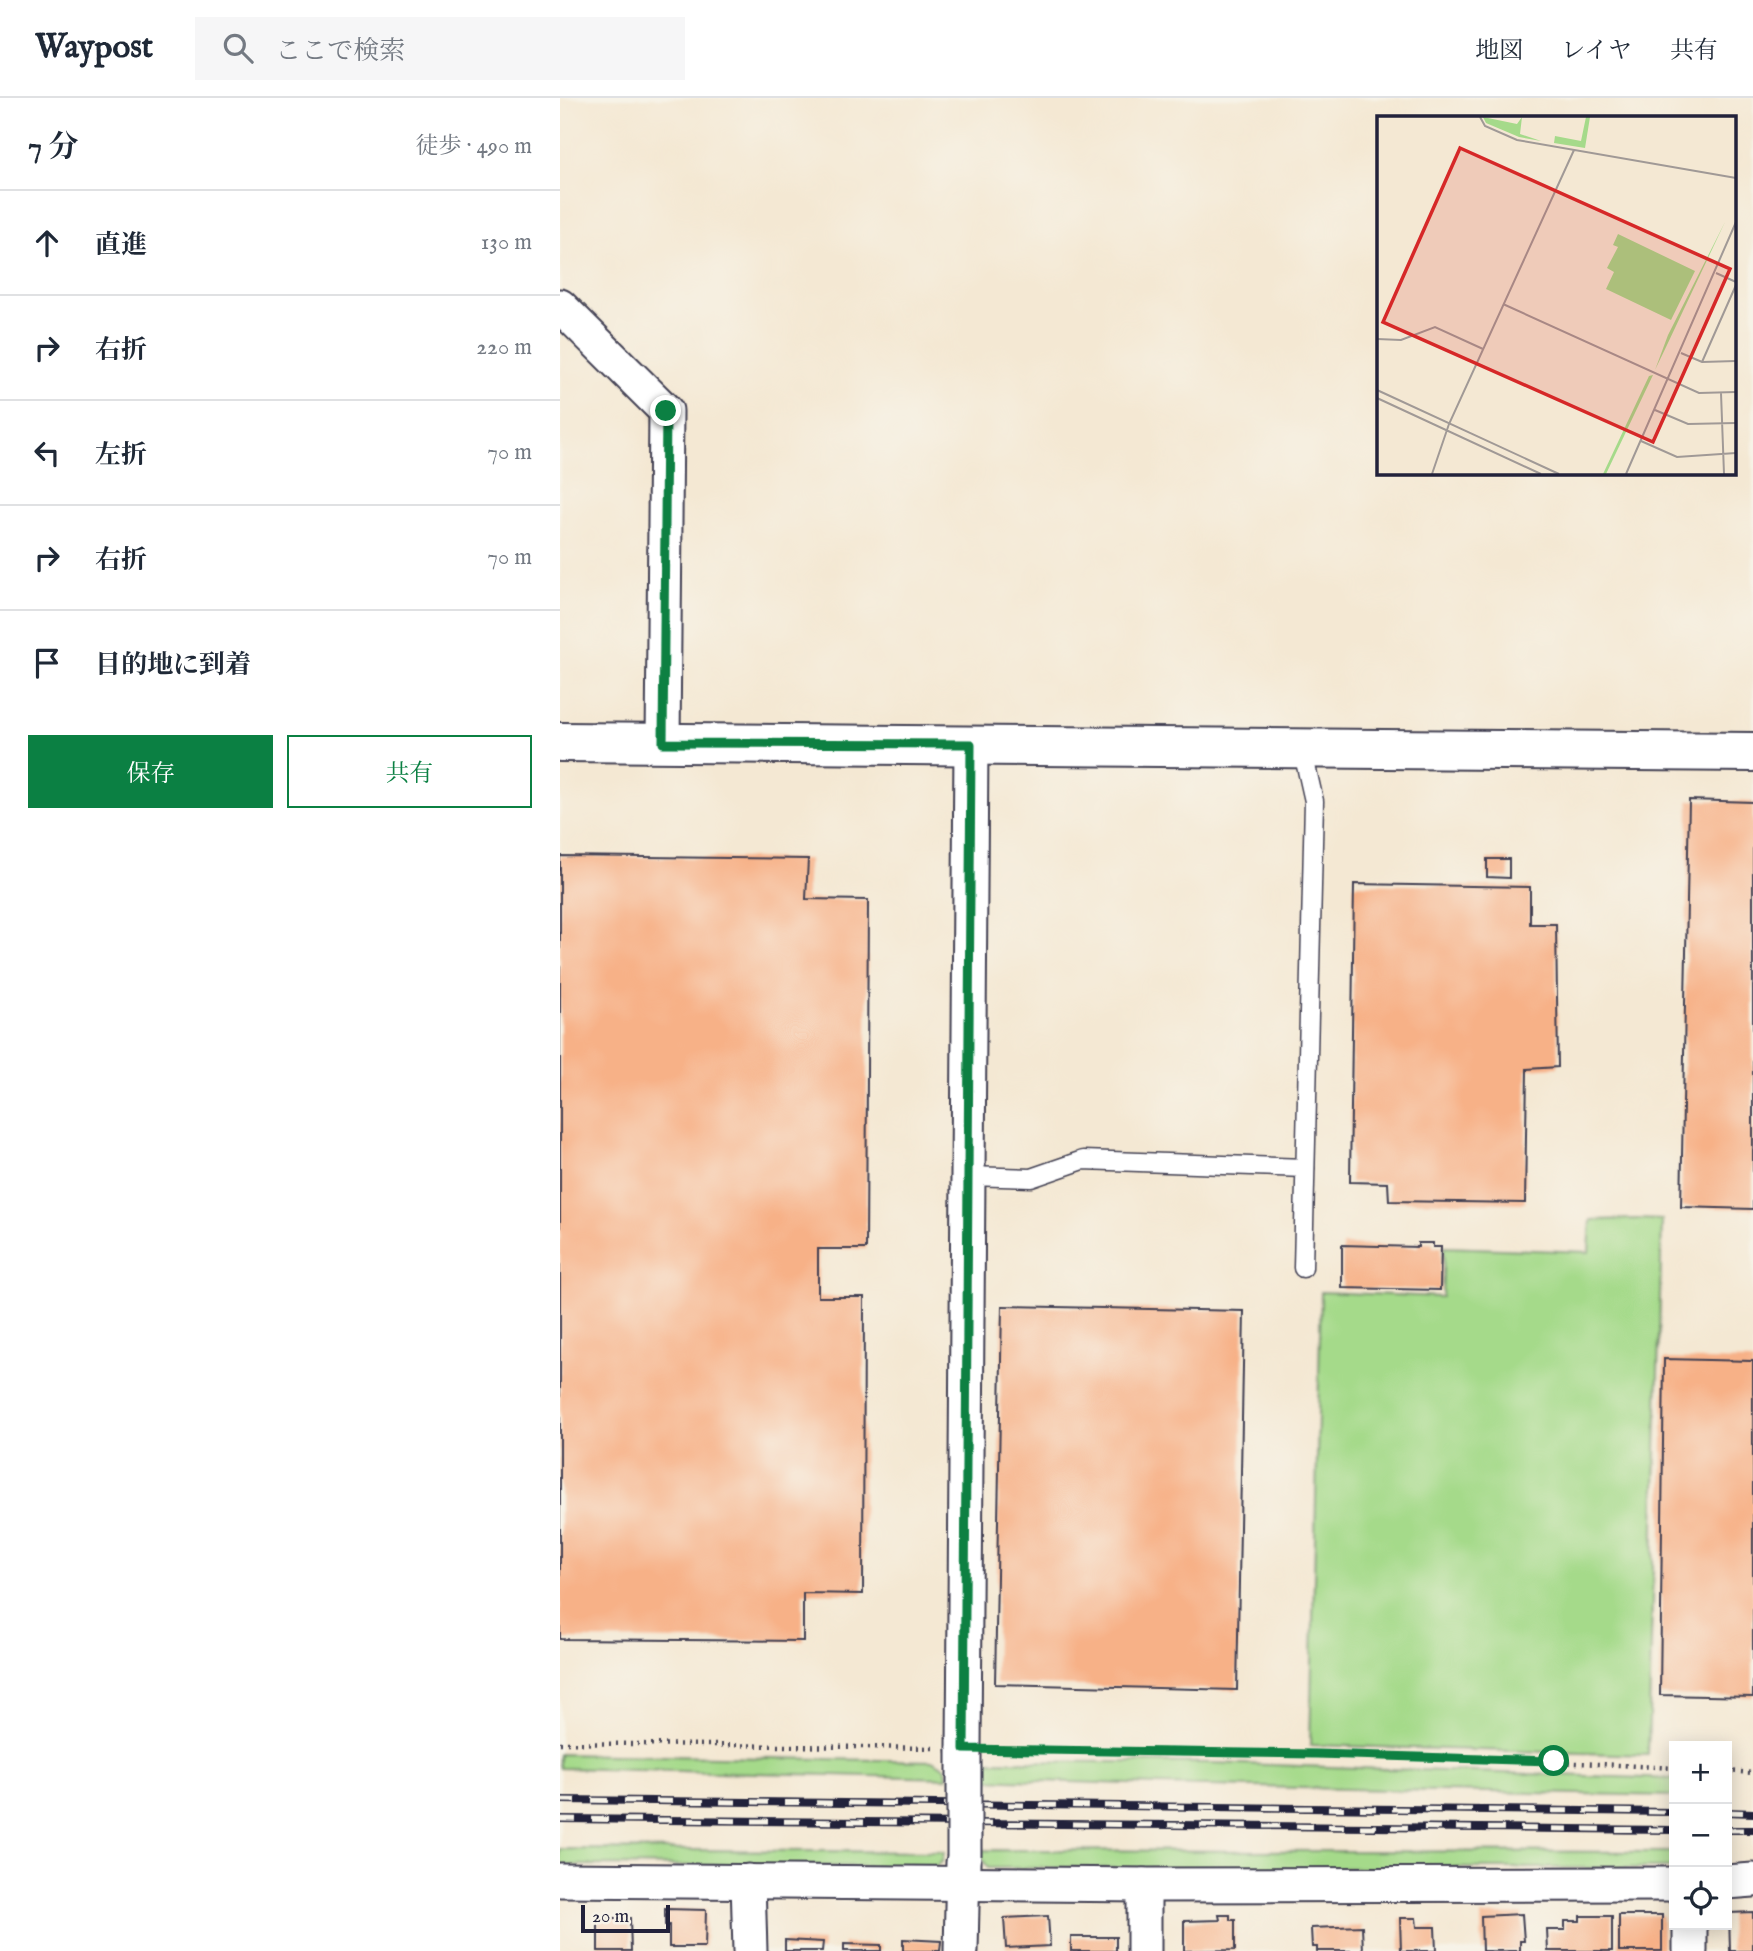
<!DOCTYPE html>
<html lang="ja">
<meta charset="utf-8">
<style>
:root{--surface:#fff;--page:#f6f6f7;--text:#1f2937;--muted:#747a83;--line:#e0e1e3;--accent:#0b8043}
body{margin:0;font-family:"IM FELL English","Noto Serif JP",serif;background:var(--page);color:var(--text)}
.controls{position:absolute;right:21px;bottom:21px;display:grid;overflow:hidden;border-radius:0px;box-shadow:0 4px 18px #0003}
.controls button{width:63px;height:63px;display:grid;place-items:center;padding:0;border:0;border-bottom:2px solid var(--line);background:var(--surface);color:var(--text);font:35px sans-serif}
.scale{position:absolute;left:21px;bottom:18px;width:89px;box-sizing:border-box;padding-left:7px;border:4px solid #22223b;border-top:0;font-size:19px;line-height:24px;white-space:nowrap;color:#22223b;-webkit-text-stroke:5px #f7f3e8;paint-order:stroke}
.stop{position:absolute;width:21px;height:21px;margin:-16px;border:5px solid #0b8043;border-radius:50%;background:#fff}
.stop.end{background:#0b8043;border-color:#fff;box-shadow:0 2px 7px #0008}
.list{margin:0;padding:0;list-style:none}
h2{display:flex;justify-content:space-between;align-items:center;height:91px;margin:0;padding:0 28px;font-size:30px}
h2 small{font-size:23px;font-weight:400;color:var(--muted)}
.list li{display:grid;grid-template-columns:46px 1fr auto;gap:21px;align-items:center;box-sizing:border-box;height:105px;padding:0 28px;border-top:2px solid var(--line)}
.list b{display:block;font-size:26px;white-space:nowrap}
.list em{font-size:23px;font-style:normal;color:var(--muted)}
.actions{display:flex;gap:14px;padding:21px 28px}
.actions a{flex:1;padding:16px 0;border:2px solid var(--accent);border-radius:0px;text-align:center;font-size:24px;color:var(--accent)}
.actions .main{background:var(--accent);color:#fff}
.icon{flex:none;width:38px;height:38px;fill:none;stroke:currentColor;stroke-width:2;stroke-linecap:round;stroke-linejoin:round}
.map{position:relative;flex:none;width:1193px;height:1853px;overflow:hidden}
header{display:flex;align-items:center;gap:42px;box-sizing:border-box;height:98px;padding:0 35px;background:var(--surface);border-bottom:2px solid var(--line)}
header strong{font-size:33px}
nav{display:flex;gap:38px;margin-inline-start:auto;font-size:24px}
.search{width:490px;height:63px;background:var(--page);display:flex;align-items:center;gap:18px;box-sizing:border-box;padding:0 24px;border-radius:0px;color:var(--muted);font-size:26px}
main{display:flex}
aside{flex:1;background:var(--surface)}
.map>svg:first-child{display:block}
.green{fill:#a5da8a;stroke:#647e62;stroke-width:2}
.building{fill:#f7b187}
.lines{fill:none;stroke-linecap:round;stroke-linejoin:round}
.lane-casing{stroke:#424052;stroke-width:21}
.street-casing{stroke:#424052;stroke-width:37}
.secondary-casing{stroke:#424052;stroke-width:42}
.path{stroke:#424052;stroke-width:4.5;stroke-dasharray:2 5;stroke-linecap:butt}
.lane{stroke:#fff;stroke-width:18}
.street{stroke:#fff;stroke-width:33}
.secondary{stroke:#fff;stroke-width:38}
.rail-casing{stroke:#22223b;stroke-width:8}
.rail{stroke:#f7f3e8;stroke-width:5;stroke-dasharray:16;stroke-linecap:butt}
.street-bridge-casing{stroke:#424052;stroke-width:37;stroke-linecap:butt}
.street-bridge{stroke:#fff;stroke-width:33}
.route{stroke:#0b8043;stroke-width:9}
.inset-road{fill:none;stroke:#a09996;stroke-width:2}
.view{fill:#d62828;fill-opacity:0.15;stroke:#d62828;stroke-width:3.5}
.inset-edge{fill:none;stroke:#22223b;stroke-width:3.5}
</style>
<header>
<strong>Waypost</strong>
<div class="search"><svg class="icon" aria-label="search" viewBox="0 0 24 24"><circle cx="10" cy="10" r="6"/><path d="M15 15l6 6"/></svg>ここで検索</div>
<nav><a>地図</a><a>レイヤ</a><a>共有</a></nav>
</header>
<main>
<aside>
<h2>7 分<small>徒歩 · 490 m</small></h2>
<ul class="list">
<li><svg class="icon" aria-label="ahead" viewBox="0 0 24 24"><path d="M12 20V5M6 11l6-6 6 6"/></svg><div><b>直進</b></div><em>130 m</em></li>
<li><svg class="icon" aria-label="right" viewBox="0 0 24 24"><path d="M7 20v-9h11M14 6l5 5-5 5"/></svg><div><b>右折</b></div><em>220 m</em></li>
<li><svg class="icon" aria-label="left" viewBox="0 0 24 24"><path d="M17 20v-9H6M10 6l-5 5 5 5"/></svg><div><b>左折</b></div><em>70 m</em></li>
<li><svg class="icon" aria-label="right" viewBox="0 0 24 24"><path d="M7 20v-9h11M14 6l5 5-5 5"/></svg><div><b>右折</b></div><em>70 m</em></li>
<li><svg class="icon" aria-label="arrive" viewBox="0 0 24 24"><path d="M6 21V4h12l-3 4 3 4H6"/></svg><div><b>目的地に到着</b></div></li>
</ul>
<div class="actions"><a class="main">保存</a><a>共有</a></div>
</aside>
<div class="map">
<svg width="1193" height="1853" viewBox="0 0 1193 1853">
<rect width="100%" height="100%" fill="#f7f3e8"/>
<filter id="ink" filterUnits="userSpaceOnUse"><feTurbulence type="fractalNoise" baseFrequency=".0143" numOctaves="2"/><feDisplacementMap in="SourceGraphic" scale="14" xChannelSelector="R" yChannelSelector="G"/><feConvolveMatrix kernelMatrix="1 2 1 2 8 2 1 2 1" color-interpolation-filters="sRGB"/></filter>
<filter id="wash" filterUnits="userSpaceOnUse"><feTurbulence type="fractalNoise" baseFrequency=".00686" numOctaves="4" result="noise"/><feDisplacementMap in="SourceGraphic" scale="28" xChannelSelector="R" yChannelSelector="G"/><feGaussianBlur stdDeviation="1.57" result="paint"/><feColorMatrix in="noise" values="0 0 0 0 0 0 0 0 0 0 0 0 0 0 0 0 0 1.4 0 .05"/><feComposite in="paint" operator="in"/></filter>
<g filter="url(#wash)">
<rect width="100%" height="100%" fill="#f4e8d3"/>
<g class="green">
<path d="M1077,1121L1102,1122L1088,1657L750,1647L761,1194L882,1199L884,1149L1029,1154L1031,1122Z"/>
<path d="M0,1656L374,1663L386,1670L387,1680L0,1670Z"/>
<path d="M427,1663L653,1665L1114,1681V1698L597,1687L422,1681V1672Z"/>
<path d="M0,1751L384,1754L382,1764L375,1769L0,1767Z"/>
<path d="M422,1752L1114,1754V1770H428L422,1761Z"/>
</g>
<g id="blocks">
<g class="building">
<path d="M1129,702L1193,704V1111L1121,1109Z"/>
<path d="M0,758L248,761L246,801L308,802L306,1151H258V1199H304L303,1496L243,1495V1543L0,1541Z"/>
<path d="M927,761H949V780L927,779Z"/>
<path d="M794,786L970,789V826H996L998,969L967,971L965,1105L829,1103L828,1085L790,1084Z"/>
<path d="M858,1145H873V1149H881L880,1192L782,1190V1147L858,1149Z"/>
<path d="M442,1208L684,1213L677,1592L435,1586Z"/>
<path d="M1104,1261L1193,1263V1599L1100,1597Z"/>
<path d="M105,1811L146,1812L145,1849H109V1827H105Z"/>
<path d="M1193,1814V1853H1170L1169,1815Z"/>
<path d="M962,1816L964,1843H960V1853H922L921,1818Z"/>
<path d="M659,1817H670V1822H675V1852L624,1853V1823L660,1822Z"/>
<rect x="1059" y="1817" width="43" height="36"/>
<path d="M488,1818L490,1848L446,1850L444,1820Z"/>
<path d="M1020,1818H1052V1853H988L987,1832H1005V1823H1020Z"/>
<path d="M38,1820H70L71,1853H38Z"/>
<path d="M840,1820H856L857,1829H875L876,1853H841Z"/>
<path d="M802,1828L803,1853H757V1849H752L751,1830Z"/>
<rect x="511" y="1839" width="45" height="14"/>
<path d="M343,1841L381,1843L380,1853H343Z"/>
<path d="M225,1842L263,1844L262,1853H225Z"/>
<path d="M284,1846L321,1847V1853H284Z"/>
</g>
</g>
</g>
<g filter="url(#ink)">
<use href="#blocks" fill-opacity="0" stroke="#424052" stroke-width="2"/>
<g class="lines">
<g class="lane-casing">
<g id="lane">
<path d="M742,650L754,703L743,1170"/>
<path d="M408,1078L471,1080L523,1062L745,1070"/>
</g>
</g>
<g class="street-casing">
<g id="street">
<path d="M0,208L106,313L103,645"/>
<path d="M404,1651L411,646"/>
<path d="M0,1782L584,1787L1114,1786"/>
<path d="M188,1783L190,1853"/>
<path d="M1167,1784L1193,1782"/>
<path d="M584,1787V1853"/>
<path d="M1130,1827V1853"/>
<path d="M401,1853L403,1764"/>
</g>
</g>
<g class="secondary-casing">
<path id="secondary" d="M0,644L1193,654"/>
</g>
<g class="path">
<path d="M0,1645L374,1650"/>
<path d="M435,1651C661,1654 888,1657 1114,1670"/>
<path d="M1167,1673L1193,1675"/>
</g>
<use href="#lane" class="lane"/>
<use href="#street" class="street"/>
<use href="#secondary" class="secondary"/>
<g class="rail-casing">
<g id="rail">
<path d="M0,1702L1114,1714"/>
<path d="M1167,1714L1193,1715"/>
<path d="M0,1721L1114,1732"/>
<path d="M1167,1732H1193"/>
</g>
</g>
<use href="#rail" class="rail"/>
<g class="street-bridge-casing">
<path id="street-bridge" d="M404,1758V1651"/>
</g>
<use href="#street-bridge" class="street-bridge"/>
</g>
</g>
<g class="lines" filter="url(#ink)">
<path class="route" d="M106,313L103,645L411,646L404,1651L757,1656L994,1663"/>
</g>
<g transform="translate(817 18)">
<rect width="359" height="359" fill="#f4e8d3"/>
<path d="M106,1L140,8L145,1L143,18L164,25L142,21L109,7ZM209,1H213L208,32L177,27L178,20L204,25ZM348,106L290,229L278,254L291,219ZM241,118L318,155L294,204L229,173L237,156L230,152L241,131L236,129ZM276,259L229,358H226L272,260Z" fill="#a5da8a"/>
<path class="inset-road" d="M103,1L108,10L140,24L359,62M339,157L359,166M126,188L322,277L359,276M0,223L24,224L58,211L106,233M304,237L325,246L359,245M325,246L359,169M0,274L182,358M344,277L347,358M0,282L164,358M278,294L311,308L359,307M264,325L300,341L359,337M55,358L72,308L197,34M249,358L359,106"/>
<path class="view" d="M83,32L353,153L276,326L6,206Z"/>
<rect width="359" height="359" class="inset-edge"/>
</g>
</svg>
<div class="controls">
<button>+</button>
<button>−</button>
<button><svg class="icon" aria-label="locate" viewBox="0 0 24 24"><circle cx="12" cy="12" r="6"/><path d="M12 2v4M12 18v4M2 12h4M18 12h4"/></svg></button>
</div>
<div class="scale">20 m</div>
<div class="stop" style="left:994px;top:1663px"></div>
<div class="stop end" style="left:106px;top:313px"></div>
</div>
</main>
